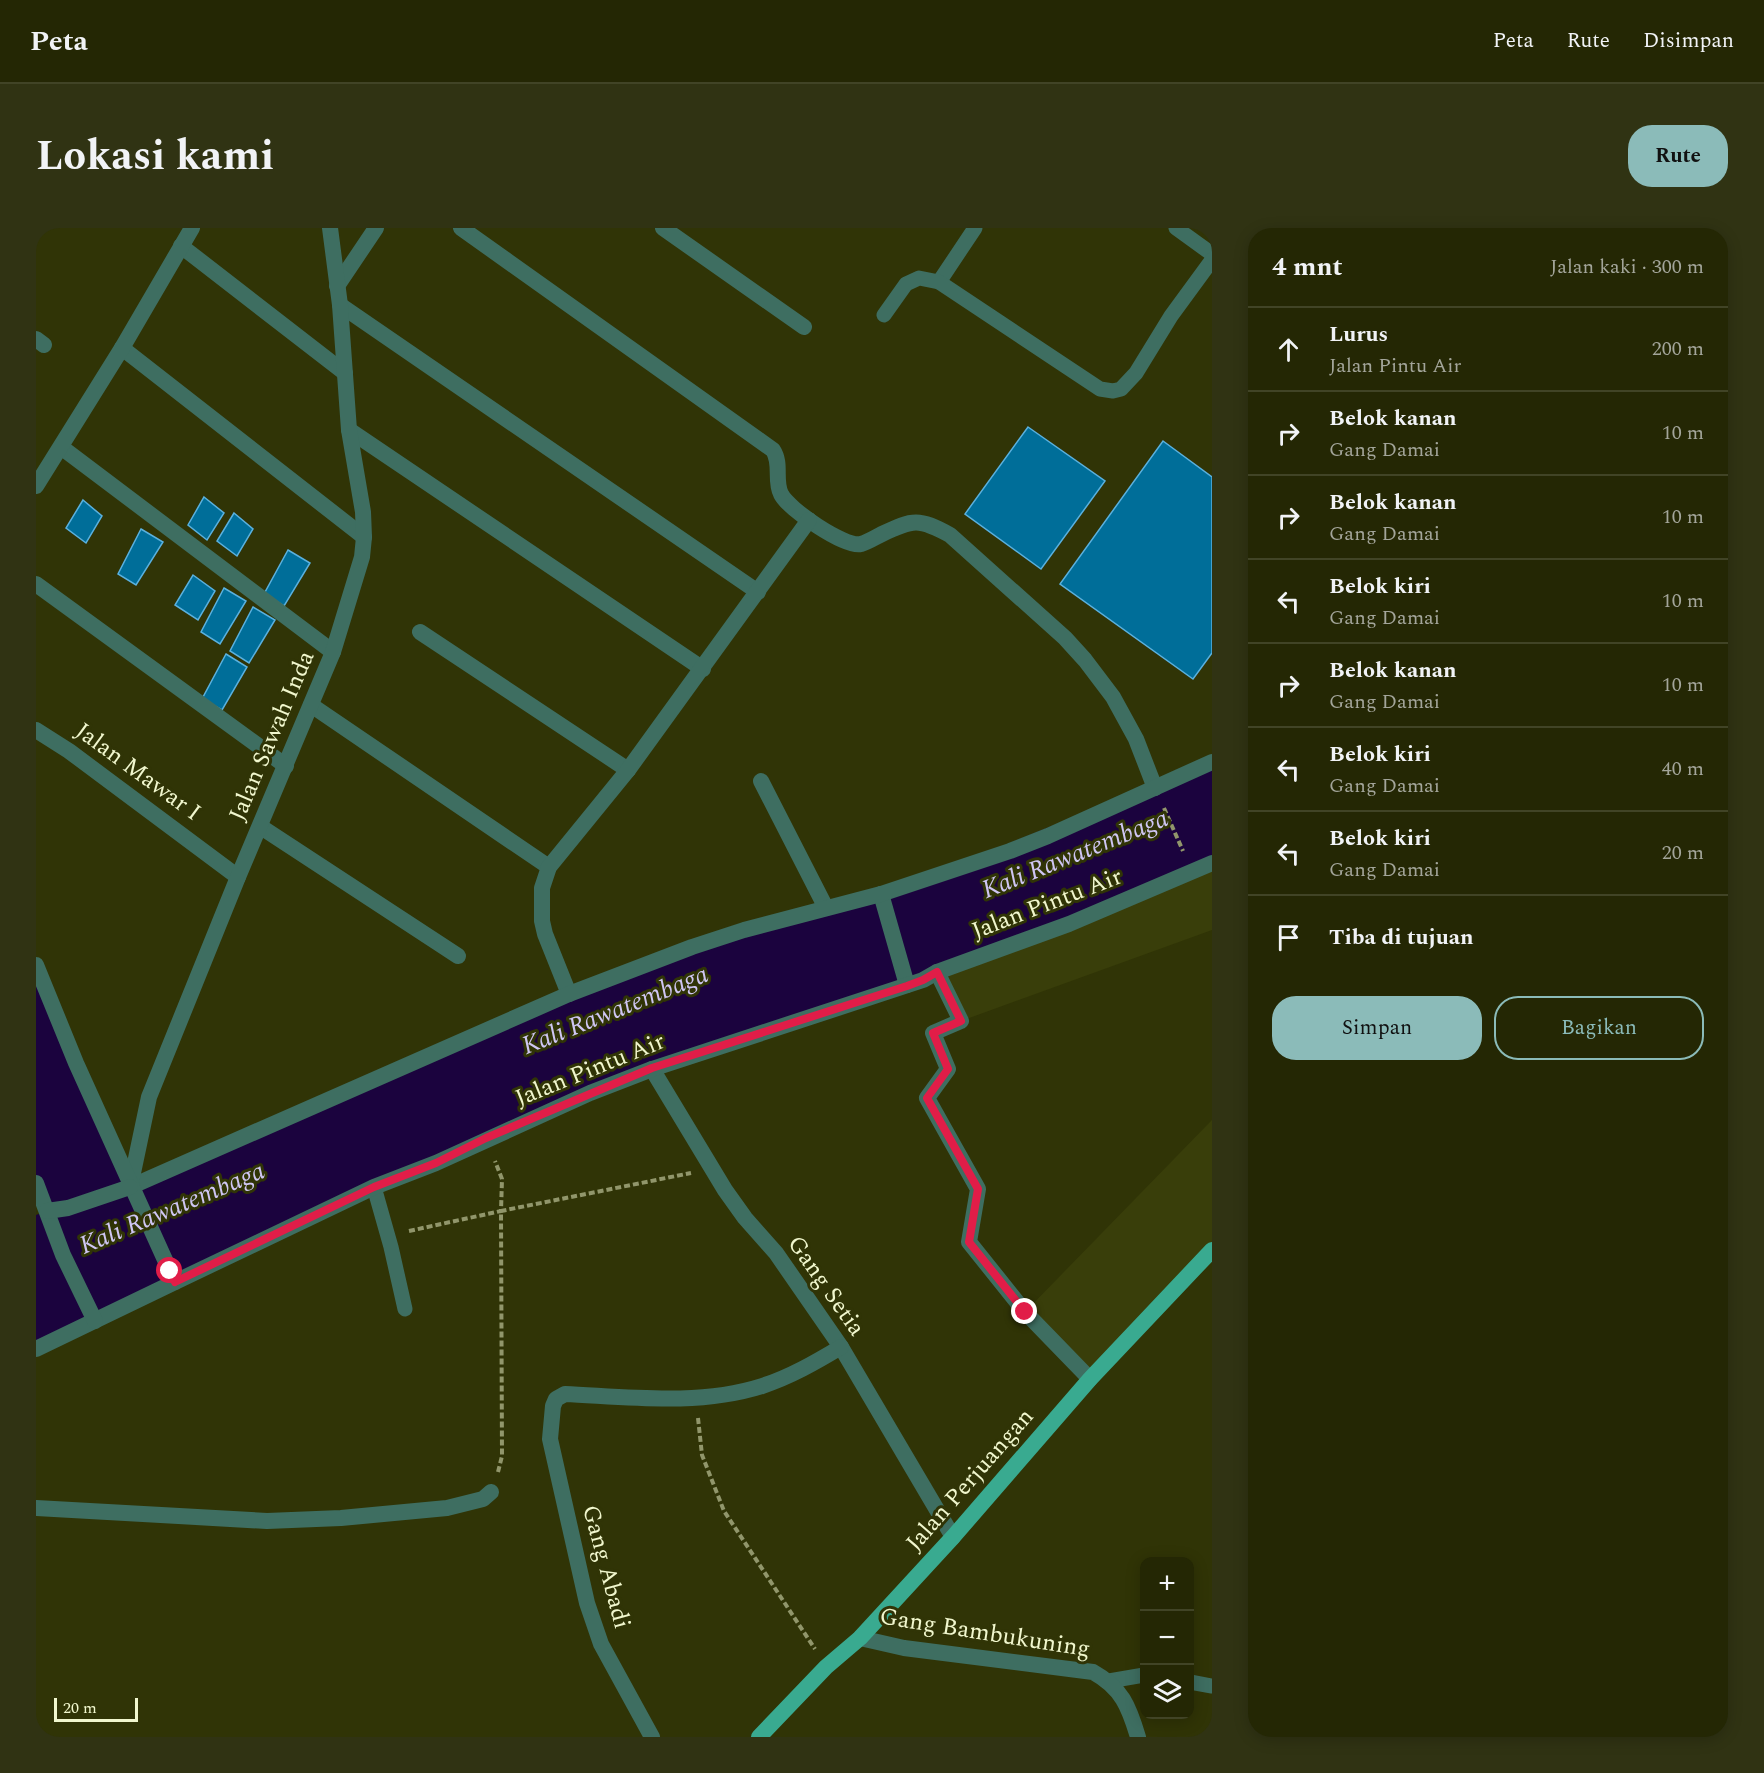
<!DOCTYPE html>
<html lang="id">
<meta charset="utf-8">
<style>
:root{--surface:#242704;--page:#303313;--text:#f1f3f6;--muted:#a3a59a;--line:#414426;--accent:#8bbbb9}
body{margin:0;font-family:Spectral,serif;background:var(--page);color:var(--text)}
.controls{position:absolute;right:18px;bottom:18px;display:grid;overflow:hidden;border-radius:12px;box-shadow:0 3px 15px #0003}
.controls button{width:54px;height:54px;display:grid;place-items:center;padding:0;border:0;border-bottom:2px solid var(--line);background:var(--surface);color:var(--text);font:30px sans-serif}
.scale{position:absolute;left:18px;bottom:15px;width:84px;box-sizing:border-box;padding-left:6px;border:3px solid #f1f7ce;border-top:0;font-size:16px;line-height:21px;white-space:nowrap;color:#f1f7ce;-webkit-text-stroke:4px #303406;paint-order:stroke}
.stop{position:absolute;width:18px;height:18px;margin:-14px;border:4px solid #e11d48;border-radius:50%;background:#fff}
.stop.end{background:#e11d48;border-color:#fff;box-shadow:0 2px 6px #0008}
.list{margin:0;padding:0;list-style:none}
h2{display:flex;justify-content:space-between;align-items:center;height:78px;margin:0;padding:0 24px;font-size:26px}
h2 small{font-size:20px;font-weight:400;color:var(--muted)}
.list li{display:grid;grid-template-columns:39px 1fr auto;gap:18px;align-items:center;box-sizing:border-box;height:84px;padding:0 24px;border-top:2px solid var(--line)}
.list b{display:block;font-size:22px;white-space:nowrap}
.list p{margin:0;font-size:20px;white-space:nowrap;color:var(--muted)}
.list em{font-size:20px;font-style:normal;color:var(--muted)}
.actions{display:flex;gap:12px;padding:18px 24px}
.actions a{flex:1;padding:14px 0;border:2px solid var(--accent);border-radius:24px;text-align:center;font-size:21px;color:var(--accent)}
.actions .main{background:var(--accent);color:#111}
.icon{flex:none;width:33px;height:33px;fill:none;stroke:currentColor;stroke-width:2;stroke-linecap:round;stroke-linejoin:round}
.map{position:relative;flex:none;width:1176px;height:1509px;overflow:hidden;border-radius:24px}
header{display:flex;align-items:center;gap:36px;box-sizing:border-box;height:84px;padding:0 30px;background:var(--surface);border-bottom:2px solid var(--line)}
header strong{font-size:28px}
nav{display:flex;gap:33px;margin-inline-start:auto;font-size:21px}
.intro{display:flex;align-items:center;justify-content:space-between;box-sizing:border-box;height:144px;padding:0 36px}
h1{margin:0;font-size:42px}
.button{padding:15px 27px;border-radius:24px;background:var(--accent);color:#111;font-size:21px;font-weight:700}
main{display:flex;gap:36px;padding:0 36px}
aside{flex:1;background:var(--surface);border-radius:24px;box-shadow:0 3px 15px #0003}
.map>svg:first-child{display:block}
.built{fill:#393e0a}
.water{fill:#1b033e}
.building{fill:#006e99;stroke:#5ab1df;stroke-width:1.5}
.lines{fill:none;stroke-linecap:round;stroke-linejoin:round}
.path{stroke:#91966b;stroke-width:4;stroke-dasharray:6 3;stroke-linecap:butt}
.service{stroke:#3e6e61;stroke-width:15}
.minor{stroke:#3e6e61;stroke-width:16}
.tertiary{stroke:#3e6e61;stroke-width:16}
.primary{stroke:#39aa90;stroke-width:16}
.route{stroke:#e11d48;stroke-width:8}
.labels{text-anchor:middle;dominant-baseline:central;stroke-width:6;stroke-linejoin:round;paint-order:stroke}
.street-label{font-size:24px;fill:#f1f7ce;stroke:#303406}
.water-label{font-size:26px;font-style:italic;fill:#cfc6f3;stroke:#303406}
</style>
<header>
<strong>Peta</strong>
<nav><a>Peta</a><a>Rute</a><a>Disimpan</a></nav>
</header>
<div class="intro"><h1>Lokasi kami</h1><a class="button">Rute</a></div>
<main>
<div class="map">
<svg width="1176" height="1509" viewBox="0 0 1176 1509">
<rect width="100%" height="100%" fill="#303406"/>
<g class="built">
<path d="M1176,635V702L925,793L901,744Z"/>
<path d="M1176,892V1022L1054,1151L989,1084Z"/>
</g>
<path class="water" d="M1176,533V635L1033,696L616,841L0,1121V987L11,983L0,955V737L94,959L533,766L863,660Z"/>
<g class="building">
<path d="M992,199L1069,253L1005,341L929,286Z"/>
<path d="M1127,213L1176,249V425L1157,451L1024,356Z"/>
<path d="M168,269L188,285L171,312L152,297Z"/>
<path d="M47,272L66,288L50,315L30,300Z"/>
<path d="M198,285L217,301L201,328L181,313Z"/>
<path d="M105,301L127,314L100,357L82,346Z"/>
<path d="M252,322L274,335L248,378L228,366Z"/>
<path d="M157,347L179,363L162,392L139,377Z"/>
<path d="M188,360L210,373L184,416L165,404Z"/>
<path d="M217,379L239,392L213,435L194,423Z"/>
<path d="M190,426L211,439L186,482L166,471Z"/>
</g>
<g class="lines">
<g class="path">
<path d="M1128,580L1147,623"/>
<path d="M373,1003L465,983L466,951L459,933"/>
<path d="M662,1190L666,1227L688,1283L779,1421"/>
<path d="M462,1244L466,1228L465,983L655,945"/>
</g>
<g class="service">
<path d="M1140,0L1176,26"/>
<path d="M903,54L939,0"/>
<path d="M848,87L870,56L883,50L903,54L1064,161L1077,163L1085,161L1100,145L1135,88L1176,32"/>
<path d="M338,959L355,1019L369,1081"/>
<path d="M1073,1453L1108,1447"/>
<path d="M1154,1454L1176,1458"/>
</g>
<g class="minor">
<path d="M425,0L737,222C746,236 738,252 745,266C752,281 809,320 825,316C832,314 840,309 846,306C877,291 883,290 914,307L1029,410L1049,432L1077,469L1100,511L1119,560"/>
<path d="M627,0L768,99"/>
<path d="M145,18L309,145"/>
<path d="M301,58L340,0"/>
<path d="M304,77L722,364"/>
<path d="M0,111L8,117"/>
<path d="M86,120L328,309"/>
<path d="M313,202L667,441"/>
<path d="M25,219L297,424"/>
<path d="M0,258L86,120L156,0"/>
<path d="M0,356L250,538"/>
<path d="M384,404L592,542"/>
<path d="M275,477L513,639"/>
<path d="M0,502L33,523L202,649"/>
<path d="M725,553L790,680"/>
<path d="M225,599L422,728"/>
<path d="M845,666L871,757"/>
<path d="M901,744L925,793L897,805L912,841L891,870L942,961L933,1014L989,1084L1054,1151"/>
<path d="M533,766L509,706L506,693V660L513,639L592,542L773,292"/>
<path d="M616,841L689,962L709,990L740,1025L805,1119L917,1309"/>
<path d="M94,959L533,766L656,719L708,702L845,666L974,623L1012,608L1176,534"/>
<path d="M94,959L113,869L202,649L297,424L326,329L328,309L327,284L313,202L304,77L294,0"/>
<path d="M0,1121L139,1054"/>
<path d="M0,1280L231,1293L305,1290L411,1280L447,1271L455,1264"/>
<path d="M824,1410L868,1420L1057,1444C1086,1460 1093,1479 1102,1509"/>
<path d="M616,1509L565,1416L551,1375L514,1211L517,1178L520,1171L529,1166C593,1169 663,1178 726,1158C754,1149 780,1134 805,1119"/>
</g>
<g class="tertiary">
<path d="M0,737L40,835L139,1054L338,959L400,935L554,865L616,841L887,752L901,744L1033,696L1176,635"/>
<path d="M0,955L27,1027L59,1093"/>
<path d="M11,983L32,980L94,959"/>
</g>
<path class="primary" d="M723,1509L790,1439L824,1410L917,1309L1054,1151L1176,1022"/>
</g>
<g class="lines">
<path class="route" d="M134,1043L139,1054L338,959L400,935L450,910L554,866L616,840L871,758L887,752L901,744L925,793L897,805L912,841L891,870L942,961L933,1014L989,1084"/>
</g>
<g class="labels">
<g class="street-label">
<text transform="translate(236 508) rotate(-67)">Jalan Sawah Inda</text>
<text transform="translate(102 544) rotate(36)">Jalan Mawar I</text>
<text transform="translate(1011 676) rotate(-21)">Jalan Pintu Air</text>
<text transform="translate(554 842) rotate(-22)">Jalan Pintu Air</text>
<text transform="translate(790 1058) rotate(55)">Gang Setia</text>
<text transform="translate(934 1252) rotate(-49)">Jalan Perjuangan</text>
<text transform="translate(570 1339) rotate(75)">Gang Abadi</text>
<text transform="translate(949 1405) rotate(9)">Gang Bambukuning</text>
</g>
<g class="water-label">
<text transform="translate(1039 626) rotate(-22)">Kali Rawatembaga</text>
<text transform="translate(579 782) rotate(-22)">Kali Rawatembaga</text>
<text transform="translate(136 980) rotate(-23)">Kali Rawatembaga</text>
</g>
</g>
</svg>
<div class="controls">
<button>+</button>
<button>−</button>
<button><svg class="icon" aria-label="layers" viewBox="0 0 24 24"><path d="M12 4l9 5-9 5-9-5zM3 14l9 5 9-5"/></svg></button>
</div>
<div class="scale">20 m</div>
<div class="stop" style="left:134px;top:1043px"></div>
<div class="stop end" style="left:989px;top:1084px"></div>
</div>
<aside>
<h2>4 mnt<small>Jalan kaki · 300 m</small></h2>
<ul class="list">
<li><svg class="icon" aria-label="ahead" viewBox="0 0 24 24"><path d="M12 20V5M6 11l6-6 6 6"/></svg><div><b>Lurus</b><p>Jalan Pintu Air</p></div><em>200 m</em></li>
<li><svg class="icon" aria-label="right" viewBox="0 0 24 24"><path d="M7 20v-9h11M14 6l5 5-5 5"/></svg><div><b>Belok kanan</b><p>Gang Damai</p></div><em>10 m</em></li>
<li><svg class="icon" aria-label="right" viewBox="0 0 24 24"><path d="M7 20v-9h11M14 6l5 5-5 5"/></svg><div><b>Belok kanan</b><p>Gang Damai</p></div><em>10 m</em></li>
<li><svg class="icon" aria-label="left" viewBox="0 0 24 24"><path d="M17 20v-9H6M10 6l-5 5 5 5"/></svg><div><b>Belok kiri</b><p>Gang Damai</p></div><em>10 m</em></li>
<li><svg class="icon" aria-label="right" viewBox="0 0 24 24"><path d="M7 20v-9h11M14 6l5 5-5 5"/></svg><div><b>Belok kanan</b><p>Gang Damai</p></div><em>10 m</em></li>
<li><svg class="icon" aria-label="left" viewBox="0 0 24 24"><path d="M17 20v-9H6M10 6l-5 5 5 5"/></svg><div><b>Belok kiri</b><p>Gang Damai</p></div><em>40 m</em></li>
<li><svg class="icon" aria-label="left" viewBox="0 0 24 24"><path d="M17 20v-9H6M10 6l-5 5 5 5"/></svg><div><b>Belok kiri</b><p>Gang Damai</p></div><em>20 m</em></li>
<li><svg class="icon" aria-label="arrive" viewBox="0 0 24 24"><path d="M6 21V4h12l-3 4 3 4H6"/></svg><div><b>Tiba di tujuan</b></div></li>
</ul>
<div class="actions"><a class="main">Simpan</a><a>Bagikan</a></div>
</aside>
</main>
